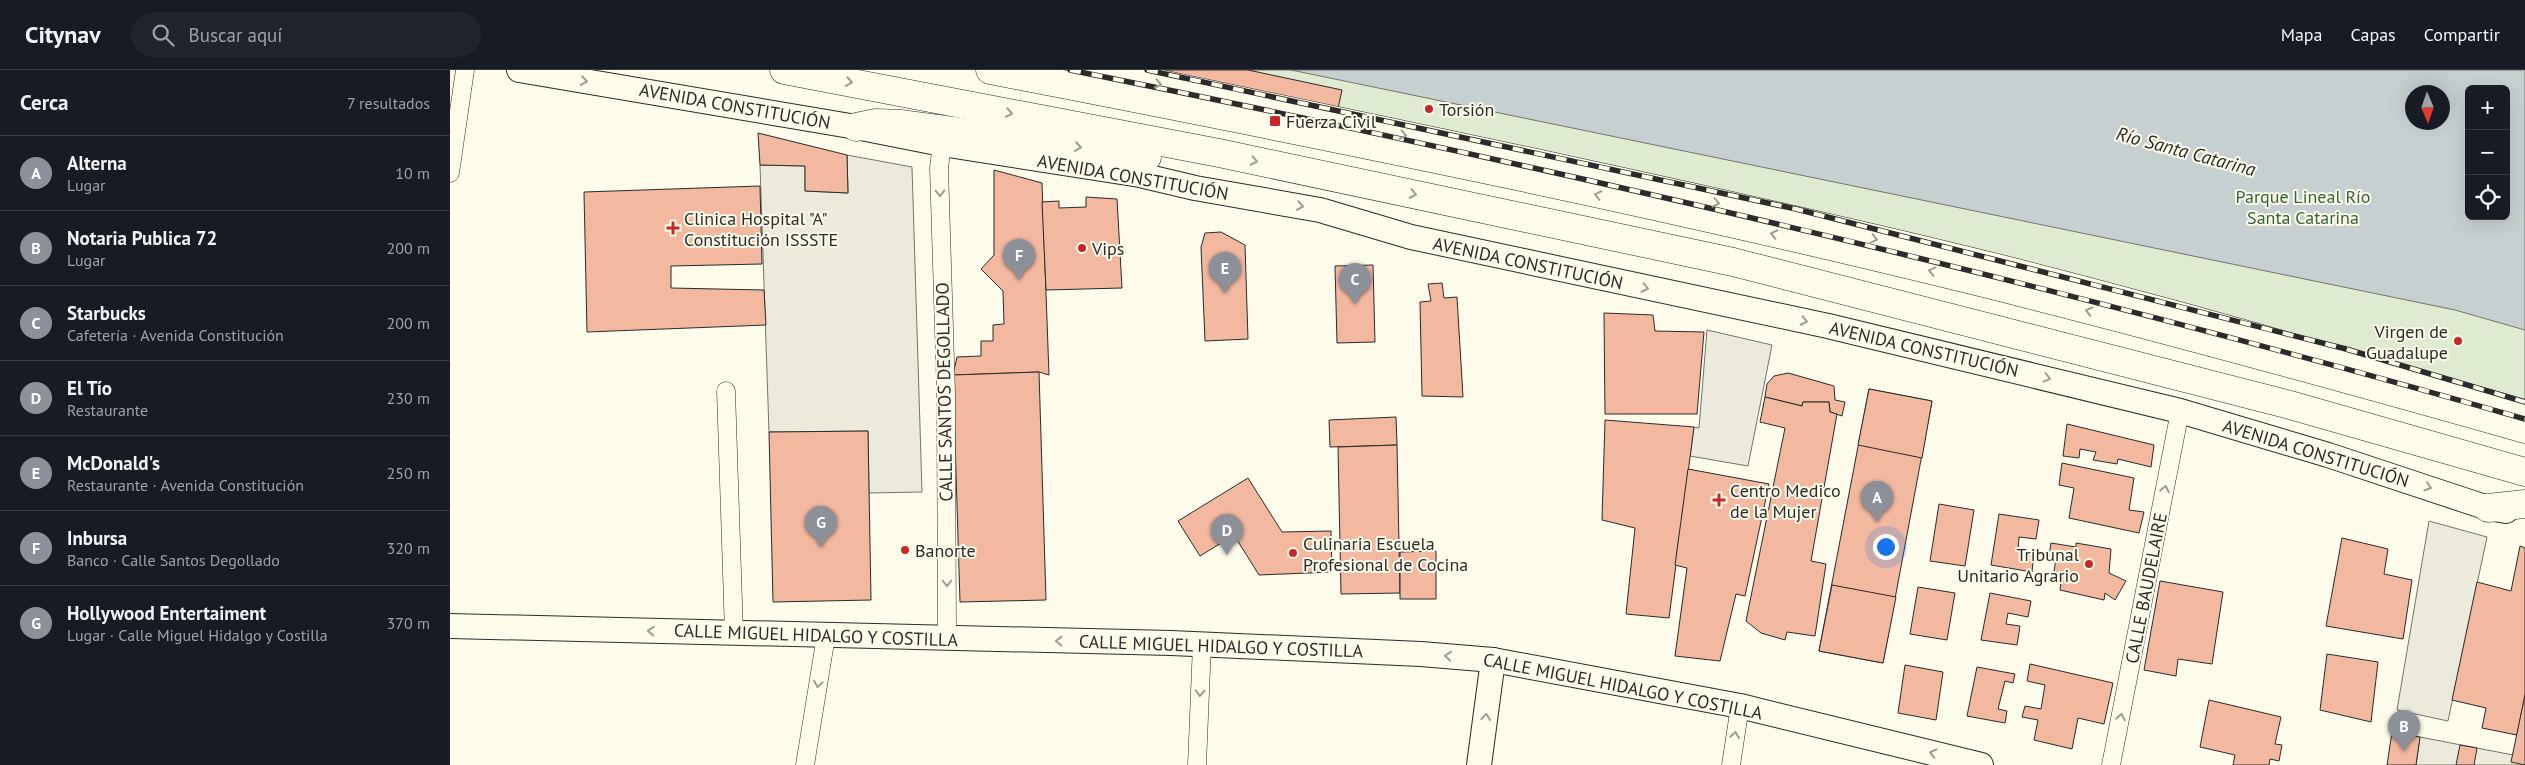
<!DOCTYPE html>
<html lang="es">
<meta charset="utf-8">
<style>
:root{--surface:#171b24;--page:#20242c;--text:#f1f3f6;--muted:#9ea1a6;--line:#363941;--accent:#8c9099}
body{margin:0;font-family:"PT Sans",sans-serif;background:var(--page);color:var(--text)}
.controls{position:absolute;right:15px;top:15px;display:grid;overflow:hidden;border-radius:8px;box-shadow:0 5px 20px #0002}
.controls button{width:45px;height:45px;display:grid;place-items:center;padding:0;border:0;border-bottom:1px solid var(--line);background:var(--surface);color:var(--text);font:25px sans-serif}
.compass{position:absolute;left:1955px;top:15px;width:45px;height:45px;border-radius:50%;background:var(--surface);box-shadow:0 5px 20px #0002;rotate:178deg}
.you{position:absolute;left:1435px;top:476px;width:18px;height:18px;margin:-12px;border:4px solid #fff;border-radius:50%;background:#1a73e8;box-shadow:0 0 0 8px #1a73e833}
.badge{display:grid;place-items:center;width:32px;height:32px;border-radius:50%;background:var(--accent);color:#fff;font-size:16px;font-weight:700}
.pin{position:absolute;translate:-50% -41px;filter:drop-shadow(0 1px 2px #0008)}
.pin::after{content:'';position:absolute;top:26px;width:18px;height:15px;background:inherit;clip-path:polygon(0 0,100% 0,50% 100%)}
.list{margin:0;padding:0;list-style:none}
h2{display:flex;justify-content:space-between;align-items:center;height:65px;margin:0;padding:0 20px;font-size:21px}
h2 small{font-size:16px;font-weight:400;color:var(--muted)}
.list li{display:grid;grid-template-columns:32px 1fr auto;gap:15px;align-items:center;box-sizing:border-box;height:75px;padding:0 20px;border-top:1px solid var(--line)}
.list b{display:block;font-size:19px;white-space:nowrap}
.list p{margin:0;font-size:16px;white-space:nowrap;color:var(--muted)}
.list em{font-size:16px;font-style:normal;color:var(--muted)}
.icon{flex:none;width:28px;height:28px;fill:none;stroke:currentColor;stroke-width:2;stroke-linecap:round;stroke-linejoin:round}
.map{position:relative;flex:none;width:2075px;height:695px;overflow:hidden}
header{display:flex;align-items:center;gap:30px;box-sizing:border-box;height:70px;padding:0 25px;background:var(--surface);border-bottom:1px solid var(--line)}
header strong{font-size:24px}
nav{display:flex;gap:28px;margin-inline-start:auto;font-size:18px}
.search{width:350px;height:45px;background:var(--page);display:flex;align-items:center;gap:12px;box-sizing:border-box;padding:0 18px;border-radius:28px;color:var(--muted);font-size:19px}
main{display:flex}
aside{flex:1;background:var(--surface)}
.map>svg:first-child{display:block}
.green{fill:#deebd1;stroke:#74746e;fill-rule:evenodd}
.parking{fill:#eceadb;stroke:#74746e}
.water{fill:#c7d0d0;stroke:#74746e;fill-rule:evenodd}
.building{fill:#f2b8a0;stroke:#2b2b2b}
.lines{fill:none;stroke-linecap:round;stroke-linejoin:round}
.street-casing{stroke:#2b2b2b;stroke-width:19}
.secondary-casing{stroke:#2b2b2b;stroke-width:26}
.primary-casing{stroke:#2b2b2b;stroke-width:29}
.highway-casing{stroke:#2b2b2b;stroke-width:29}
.street{stroke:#fdfbea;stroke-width:18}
.secondary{stroke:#fdfbea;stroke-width:24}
.primary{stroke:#fdfbea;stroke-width:28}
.highway{stroke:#fdfbea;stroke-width:28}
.rail-casing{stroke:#2b2b2b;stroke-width:5.5}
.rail{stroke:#fdfbea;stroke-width:4;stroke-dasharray:11;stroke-linecap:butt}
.oneway{stroke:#9e9d94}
.poi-dot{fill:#c62828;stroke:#fdfbea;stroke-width:2}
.labels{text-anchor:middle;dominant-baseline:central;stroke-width:4;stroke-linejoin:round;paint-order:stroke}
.street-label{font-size:18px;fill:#2b2b2b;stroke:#fdfbea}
.poi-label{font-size:18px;fill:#2b2b2b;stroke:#fdfbea;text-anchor:start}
.park-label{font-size:18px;fill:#34623c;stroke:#fdfbea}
.water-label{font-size:19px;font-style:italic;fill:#2b2b2b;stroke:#fdfbea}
</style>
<header>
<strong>Citynav</strong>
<div class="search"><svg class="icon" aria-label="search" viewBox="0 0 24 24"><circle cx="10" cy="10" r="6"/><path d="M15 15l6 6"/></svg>Buscar aquí</div>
<nav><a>Mapa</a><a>Capas</a><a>Compartir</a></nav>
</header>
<main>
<aside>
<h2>Cerca<small>7 resultados</small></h2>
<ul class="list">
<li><span class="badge">A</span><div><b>Alterna</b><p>Lugar</p></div><em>10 m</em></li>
<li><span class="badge">B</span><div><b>Notaria Publica 72</b><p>Lugar</p></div><em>200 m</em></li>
<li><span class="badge">C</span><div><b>Starbucks</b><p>Cafetería · Avenida Constitución</p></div><em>200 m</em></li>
<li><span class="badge">D</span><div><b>El Tío</b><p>Restaurante</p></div><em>230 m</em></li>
<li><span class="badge">E</span><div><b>McDonald's</b><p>Restaurante · Avenida Constitución</p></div><em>250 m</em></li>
<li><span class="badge">F</span><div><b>Inbursa</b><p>Banco · Calle Santos Degollado</p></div><em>320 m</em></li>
<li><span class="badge">G</span><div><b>Hollywood Entertaiment</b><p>Lugar · Calle Miguel Hidalgo y Costilla</p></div><em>370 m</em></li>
</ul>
</aside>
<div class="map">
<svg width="2075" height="695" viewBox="0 0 2075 695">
<rect width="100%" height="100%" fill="#fdfbea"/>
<path class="green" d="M659,0H2075V341ZM2019,19H2056V146H2019ZM1962,22H1992V52H1962Z"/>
<g class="parking">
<path d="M397,85L462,97L472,422L419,423L418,361L319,362L310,95L355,96V121L398,123Z"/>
<path d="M1257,260L1322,275L1298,396L1240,386L1244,357L1249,358Z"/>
<path d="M1979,451L2037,467L1998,651L1947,640Z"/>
<path d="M1970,667L2063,685L2075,695H1966Z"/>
</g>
<path class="water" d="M841,0H2075V260L2005,240ZM2019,19H2056V146H2019ZM1962,22H1992V52H1962Z"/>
<g class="building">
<path d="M657,0H798L892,20L880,75Z"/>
<path d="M308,63L397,85L398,123L355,121V96L310,95Z"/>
<path d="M544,100L592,113L599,305L589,302L503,305L507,287L531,286V271H543V255L554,254L553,221L531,199L544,185Z"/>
<path d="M310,116L312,194L221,196V218L314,220L316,255L137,262L134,122Z"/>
<path d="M636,127L667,129L672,218L596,220L592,132L609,131V138L636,137Z"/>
<path d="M771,162L795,175L798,269L755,271L751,177L755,163Z"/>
<path d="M923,195L925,272L887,273L885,196Z"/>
<path d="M992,213L994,228L1007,227L1013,327L972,326L970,232L981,231L978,214Z"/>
<path d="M1154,243L1203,245L1205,261L1254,262L1247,344H1155Z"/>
<path d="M589,302L596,530L510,532L503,305Z"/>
<path d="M1338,303L1384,316L1385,330L1395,332L1392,346L1380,342L1379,332H1353L1352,336L1315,327L1317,314L1324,306Z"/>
<path d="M1419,319L1482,331L1433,593L1369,581Z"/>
<path d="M1419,319L1482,331L1472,388L1408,375Z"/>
<path d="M1315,327L1352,336L1353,332H1379L1380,342L1387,344L1361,491L1376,494L1365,566L1337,562L1335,570L1311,563L1296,551L1335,358L1310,352Z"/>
<path d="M946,347L947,375L880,377L879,350Z"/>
<path d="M1155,350L1244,357L1219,548L1176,544L1185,458L1152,450Z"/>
<path d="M1617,354L1704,375L1701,397L1668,389L1667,394L1643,390L1646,382L1630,379L1629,388L1613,386Z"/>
<path d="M418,361L421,530L323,532L319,362Z"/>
<path d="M947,375L950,523L891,524L888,377Z"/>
<path d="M1612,393L1684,408L1679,440L1694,442L1689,463L1619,448L1624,418L1609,415Z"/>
<path d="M1238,399L1319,414L1295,526L1286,524L1270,591L1225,586L1237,498L1225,495Z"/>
<path d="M798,408L832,462L881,461L882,502L809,505L784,465L750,486L728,451Z"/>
<path d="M1489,434L1524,440L1515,496L1480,491Z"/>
<path d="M1549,444L1589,450L1586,469L1569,467L1568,480L1584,482L1582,502L1541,495Z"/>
<path d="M1892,468L1938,479L1934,504L1962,510L1953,569L1876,556Z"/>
<path d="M1601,473L1626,477V473L1661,479L1659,503L1676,511L1665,530L1655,523L1654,530L1610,520L1612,504L1604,502L1606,487L1599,486Z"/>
<path d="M2070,476L2075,478V625L2067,665L2032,658L2036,638L2002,630L2027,512L2061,521Z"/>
<path d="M986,481V529H950V482Z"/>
<path d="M1710,511L1773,522L1762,594L1728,589L1726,606L1694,600Z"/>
<path d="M1382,515L1446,527L1433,593L1369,581Z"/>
<path d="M1468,517L1505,523L1497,570L1460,564Z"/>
<path d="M1540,523L1581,531L1578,547L1558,543L1556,554L1570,556L1567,575L1531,570Z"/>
<path d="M1877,584L1928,592L1921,652L1870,640Z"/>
<path d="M1580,594L1663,613L1654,654L1628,648L1622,679L1584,670L1588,650L1572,647L1575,636L1591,639L1595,615L1577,611Z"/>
<path d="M1455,595L1493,602L1486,650L1448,643Z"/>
<path d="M1527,597L1565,604L1563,613L1555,611L1548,639L1557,641L1555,653L1517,646Z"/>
<path d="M2075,625V695L2061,692Z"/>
<path d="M1759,630L1831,647L1825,674L1832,675L1829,691L1820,689L1819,695H1783L1785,685L1750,677Z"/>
<path d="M1942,662L1970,667L1966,695H1937Z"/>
<path d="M2010,675L2027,678L2024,695H2006Z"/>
</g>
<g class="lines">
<g class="street-casing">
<g id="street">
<path d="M492,74L489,98L496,323L497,569"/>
<path d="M0,103L15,0"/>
<path d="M276,321L284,563"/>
<path d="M355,695L376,566"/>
<path d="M747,695L752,574"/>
<path d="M1281,695L1290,636"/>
<path d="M1661,695L1730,341"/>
</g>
</g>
<g class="secondary-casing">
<g id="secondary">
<path d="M69,0L406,57L492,74L690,105L745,118L870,140L961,167L1378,256L1730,341L1878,385L2038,438L2056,441"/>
<path d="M0,556L721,573L971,584L1043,590L1290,636L1531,695"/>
<path d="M1029,695L1043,590"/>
</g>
</g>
<g class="primary-casing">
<path id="primary" d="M540,0C861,62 1183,127 1501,205C1693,252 1884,305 2075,359"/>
</g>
<g class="highway-casing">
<g id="highway">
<path d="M334,0L769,83L1283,192L1840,335L2075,402"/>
<path d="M644,0C926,59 1209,117 1490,184C1686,231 1880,289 2075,344"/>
<path d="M406,57L426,53L452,54L697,87"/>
<path d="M2038,438L2075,434"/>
</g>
</g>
<use href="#street" class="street"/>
<use href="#secondary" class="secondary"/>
<use href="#primary" class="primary"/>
<use href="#highway" class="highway"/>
<g class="rail-casing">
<g id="rail">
<path d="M620,0C1109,98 1595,211 2075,349"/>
<path d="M697,0L1346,139L1896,279L2075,332"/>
</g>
</g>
<use href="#rail" class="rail"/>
</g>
<defs><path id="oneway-chevron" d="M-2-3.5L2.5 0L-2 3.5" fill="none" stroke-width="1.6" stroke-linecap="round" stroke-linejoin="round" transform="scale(1.25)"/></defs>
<g class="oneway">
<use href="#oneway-chevron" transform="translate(134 11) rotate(9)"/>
<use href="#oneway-chevron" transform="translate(399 12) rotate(11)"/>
<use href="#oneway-chevron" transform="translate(708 14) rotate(12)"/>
<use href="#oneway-chevron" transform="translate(559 43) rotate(11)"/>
<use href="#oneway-chevron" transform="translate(953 65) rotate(12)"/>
<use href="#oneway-chevron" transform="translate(628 77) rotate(8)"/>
<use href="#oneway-chevron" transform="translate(804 91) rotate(12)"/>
<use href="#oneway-chevron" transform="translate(490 123) rotate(88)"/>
<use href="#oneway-chevron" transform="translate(963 124) rotate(12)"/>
<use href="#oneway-chevron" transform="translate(1148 125) rotate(-168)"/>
<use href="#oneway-chevron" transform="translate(1266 133) rotate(13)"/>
<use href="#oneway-chevron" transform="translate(850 136) rotate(11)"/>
<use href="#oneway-chevron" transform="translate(1324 164) rotate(-167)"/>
<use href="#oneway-chevron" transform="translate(1424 169) rotate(13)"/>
<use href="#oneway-chevron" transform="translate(1482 201) rotate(-167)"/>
<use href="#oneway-chevron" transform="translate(1195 218) rotate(12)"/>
<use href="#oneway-chevron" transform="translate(1639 241) rotate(-165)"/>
<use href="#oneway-chevron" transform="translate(1354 251) rotate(12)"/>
<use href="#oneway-chevron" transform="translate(1597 308) rotate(14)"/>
<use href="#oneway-chevron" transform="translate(1978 417) rotate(18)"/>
<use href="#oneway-chevron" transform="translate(1715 419) rotate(-79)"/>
<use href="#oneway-chevron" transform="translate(497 513) rotate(90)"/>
<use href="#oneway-chevron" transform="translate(201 561) rotate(-178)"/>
<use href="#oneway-chevron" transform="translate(609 571) rotate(-179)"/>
<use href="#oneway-chevron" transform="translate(998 586) rotate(-175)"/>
<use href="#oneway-chevron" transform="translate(368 614) rotate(99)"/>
<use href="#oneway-chevron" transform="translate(750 623) rotate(92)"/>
<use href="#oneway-chevron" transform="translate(1036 647) rotate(-83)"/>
<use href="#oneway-chevron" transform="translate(1671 647) rotate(-79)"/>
<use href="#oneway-chevron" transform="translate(1285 665) rotate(-82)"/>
<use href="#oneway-chevron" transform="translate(1483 683) rotate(-166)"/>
</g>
<g class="poi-dot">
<circle cx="979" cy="39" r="5"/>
<rect x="819" y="45" width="12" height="12" rx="2.5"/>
<path d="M220.5 150.5h5v5h5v5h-5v5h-5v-5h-5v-5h5z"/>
<circle cx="632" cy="178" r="5"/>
<circle cx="2008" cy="271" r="5"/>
<path d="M1266.5 422.5h5v5h5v5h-5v5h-5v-5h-5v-5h5z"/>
<circle cx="455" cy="480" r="5"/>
<circle cx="843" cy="483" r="5"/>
<circle cx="1639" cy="494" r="5"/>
</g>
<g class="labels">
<g class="street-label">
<text transform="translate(285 36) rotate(10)">AVENIDA CONSTITUCIÓN</text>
<text transform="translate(683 107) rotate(10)">AVENIDA CONSTITUCIÓN</text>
<text transform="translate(1078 193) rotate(12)">AVENIDA CONSTITUCIÓN</text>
<text transform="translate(1474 279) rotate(13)">AVENIDA CONSTITUCIÓN</text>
<text transform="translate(494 322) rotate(-91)">CALLE SANTOS DEGOLLADO</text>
<text transform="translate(1866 383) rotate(17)">AVENIDA CONSTITUCIÓN</text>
<text transform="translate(1696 518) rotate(-79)">CALLE BAUDELAIRE</text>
<text transform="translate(366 565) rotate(2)">CALLE MIGUEL HIDALGO Y COSTILLA</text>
<text transform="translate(771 576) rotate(2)">CALLE MIGUEL HIDALGO Y COSTILLA</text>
<text transform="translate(1173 616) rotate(11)">CALLE MIGUEL HIDALGO Y COSTILLA</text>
</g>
<g class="poi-label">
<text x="989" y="39">Torsión</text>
<text x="836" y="51">Fuerza Civil</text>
<text x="234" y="148">Clinica Hospital "A"<tspan x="234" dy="21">Constitución ISSSTE</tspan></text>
<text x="642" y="178">Vips</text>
<text x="1998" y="261" text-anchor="end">Virgen de<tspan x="1998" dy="21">Guadalupe</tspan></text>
<text x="1280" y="420">Centro Medico<tspan x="1280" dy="21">de la Mujer</tspan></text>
<text x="853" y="473">Culinaria Escuela<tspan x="853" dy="21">Profesional de Cocina</tspan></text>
<text x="465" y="480">Banorte</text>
<text x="1629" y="484" text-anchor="end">Tribunal<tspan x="1629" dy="21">Unitario Agrario</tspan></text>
</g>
<g class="park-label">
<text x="1853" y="126">Parque Lineal Río<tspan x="1853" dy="21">Santa Catarina</tspan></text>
</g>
<g class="water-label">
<text transform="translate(1736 81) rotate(15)">Río Santa Catarina</text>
</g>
</g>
</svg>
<div class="controls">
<button>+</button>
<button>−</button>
<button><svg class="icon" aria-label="locate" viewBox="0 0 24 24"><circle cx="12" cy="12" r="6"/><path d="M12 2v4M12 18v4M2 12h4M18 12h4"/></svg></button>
</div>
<svg class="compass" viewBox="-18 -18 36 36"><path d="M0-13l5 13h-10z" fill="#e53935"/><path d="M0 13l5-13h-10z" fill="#9ea1a6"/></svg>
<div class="you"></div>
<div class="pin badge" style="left:1427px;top:452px">A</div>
<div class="pin badge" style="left:1954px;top:681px">B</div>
<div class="pin badge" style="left:905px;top:234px">C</div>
<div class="pin badge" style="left:777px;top:485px">D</div>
<div class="pin badge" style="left:775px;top:223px">E</div>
<div class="pin badge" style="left:569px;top:210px">F</div>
<div class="pin badge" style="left:371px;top:477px">G</div>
</div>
</main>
